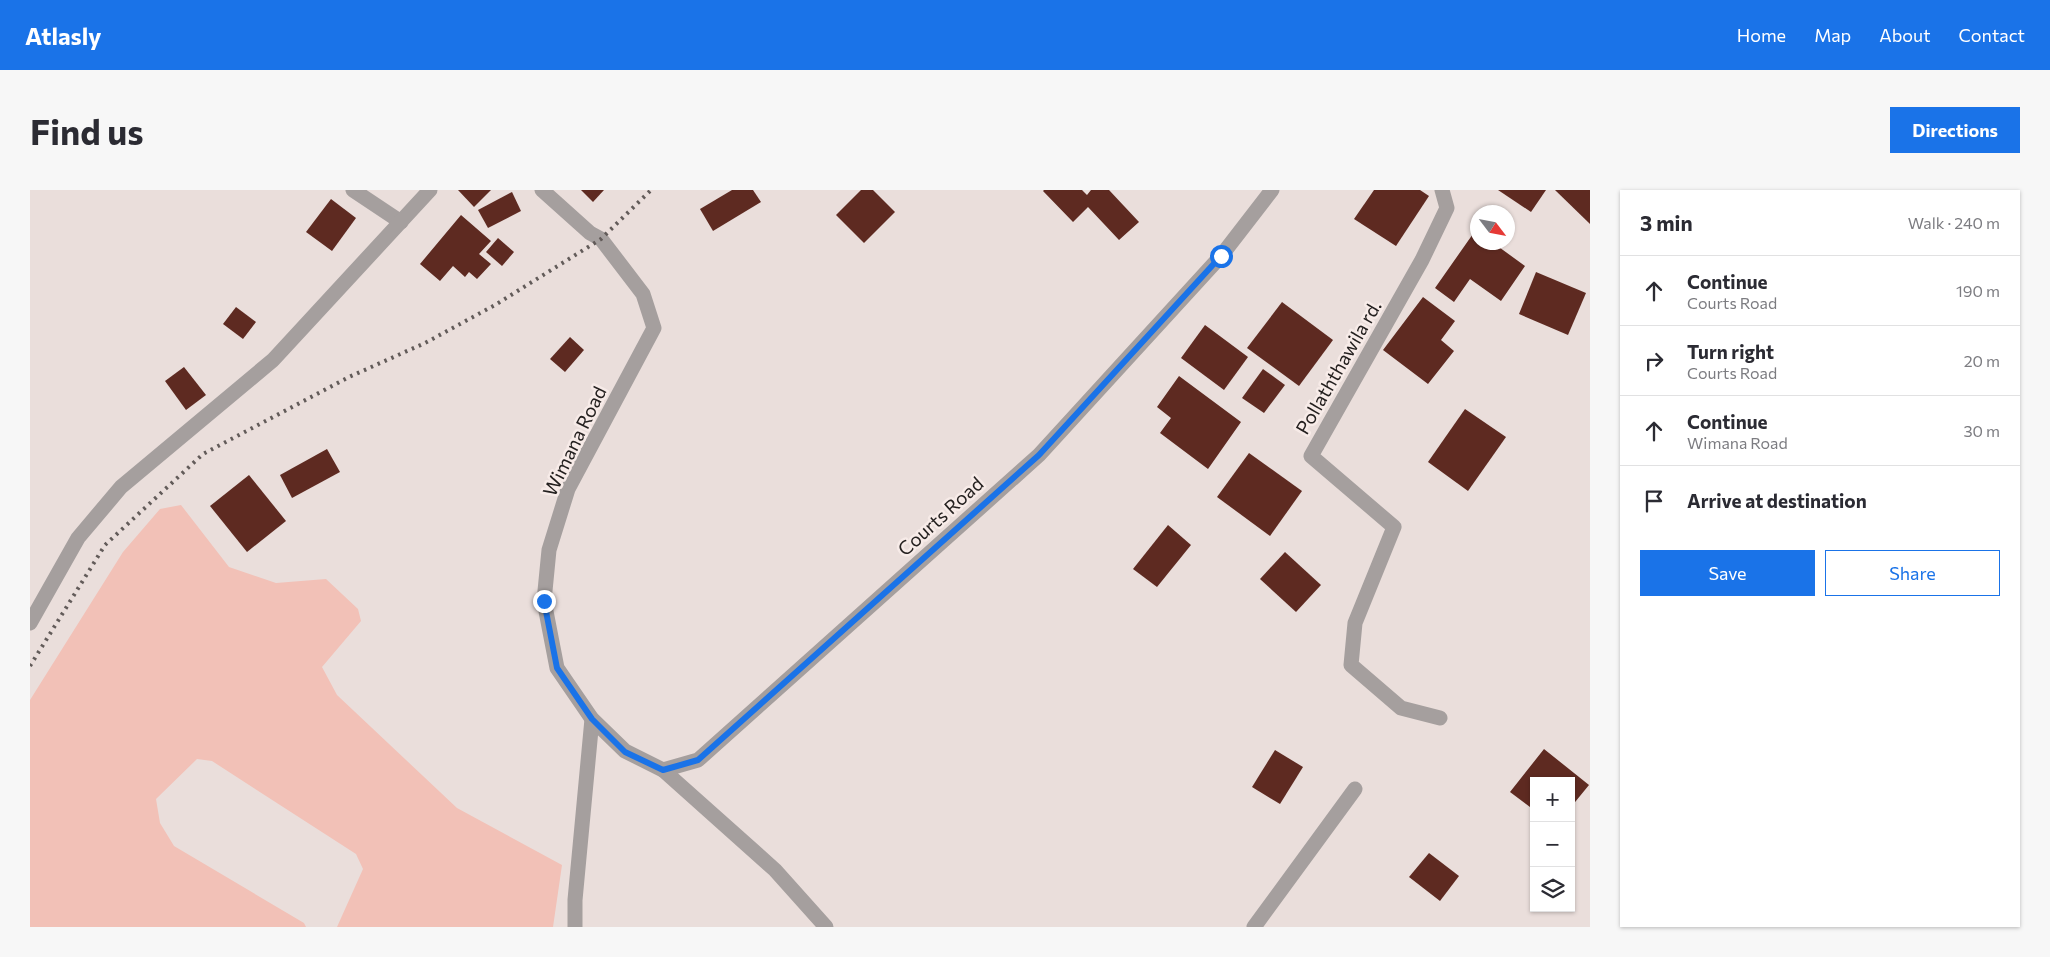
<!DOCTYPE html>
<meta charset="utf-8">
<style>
:root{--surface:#fff;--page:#f7f7f7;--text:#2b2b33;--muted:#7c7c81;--line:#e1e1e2;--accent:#1a73e8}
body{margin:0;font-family:Commissioner,sans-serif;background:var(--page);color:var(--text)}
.controls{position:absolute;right:15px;bottom:15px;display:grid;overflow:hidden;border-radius:0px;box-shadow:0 1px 4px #0004}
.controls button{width:45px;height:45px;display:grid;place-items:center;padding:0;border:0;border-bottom:1px solid var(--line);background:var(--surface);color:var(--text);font:25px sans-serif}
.compass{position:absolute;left:1440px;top:15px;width:45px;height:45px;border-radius:50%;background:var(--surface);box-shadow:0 1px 4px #0004;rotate:122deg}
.stop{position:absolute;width:15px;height:15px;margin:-11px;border:4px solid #1a73e8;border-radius:50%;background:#fff}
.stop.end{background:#1a73e8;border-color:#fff;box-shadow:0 1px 5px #0008}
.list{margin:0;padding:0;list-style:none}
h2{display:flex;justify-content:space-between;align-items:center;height:65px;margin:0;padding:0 20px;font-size:21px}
h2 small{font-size:16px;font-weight:400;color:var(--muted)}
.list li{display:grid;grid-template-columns:32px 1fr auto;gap:15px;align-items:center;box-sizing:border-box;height:70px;padding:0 20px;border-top:1px solid var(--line)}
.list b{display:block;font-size:19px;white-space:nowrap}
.list p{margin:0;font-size:16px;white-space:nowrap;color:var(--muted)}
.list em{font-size:16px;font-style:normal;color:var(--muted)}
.actions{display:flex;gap:10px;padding:15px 20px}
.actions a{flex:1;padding:11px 0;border:1px solid var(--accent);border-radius:0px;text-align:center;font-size:18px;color:var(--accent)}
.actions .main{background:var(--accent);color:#fff}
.icon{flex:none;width:28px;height:28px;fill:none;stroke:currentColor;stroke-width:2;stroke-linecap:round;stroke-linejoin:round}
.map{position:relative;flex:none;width:1560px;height:737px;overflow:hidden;border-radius:0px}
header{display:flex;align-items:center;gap:30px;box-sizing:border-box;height:70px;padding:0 25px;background:var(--accent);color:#fff}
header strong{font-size:24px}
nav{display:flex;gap:28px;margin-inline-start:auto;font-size:18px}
.intro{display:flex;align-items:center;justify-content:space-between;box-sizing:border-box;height:120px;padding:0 30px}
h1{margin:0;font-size:35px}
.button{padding:12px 22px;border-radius:0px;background:var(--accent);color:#fff;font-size:18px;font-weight:700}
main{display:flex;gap:30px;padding:0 30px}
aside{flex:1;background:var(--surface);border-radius:0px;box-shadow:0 1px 4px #0004}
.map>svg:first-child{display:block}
.green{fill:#f2c1b7}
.building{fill:#5e2a21}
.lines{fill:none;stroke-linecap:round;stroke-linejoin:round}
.minor{stroke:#a59f9e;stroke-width:15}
.rail{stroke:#625b59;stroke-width:4;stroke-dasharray:2.5 5;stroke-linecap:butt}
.route{stroke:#1a73e8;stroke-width:6}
.labels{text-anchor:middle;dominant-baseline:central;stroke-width:5;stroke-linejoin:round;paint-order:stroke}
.street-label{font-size:19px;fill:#24201f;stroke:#f7ebe8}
</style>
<header>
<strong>Atlasly</strong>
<nav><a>Home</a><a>Map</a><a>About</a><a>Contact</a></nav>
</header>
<div class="intro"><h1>Find us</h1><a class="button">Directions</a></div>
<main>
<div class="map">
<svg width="1560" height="737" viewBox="0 0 1560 737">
<rect width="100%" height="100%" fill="#eadedb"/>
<path class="green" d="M151,315L199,377L246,393L296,389L328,419L331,431L292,477L307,505L427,618L532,675L523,737H307L333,679L326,664L182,571L167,569L126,609L130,633L144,656L274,733L276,737H0V510L93,362L130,319Z"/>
<g class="building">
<path d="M428,0H461L444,17Z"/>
<path d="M551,0H574L563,12Z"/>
<path d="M702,0H723L731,12L683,41L670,19Z"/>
<path d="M831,0H843L865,22L834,53L806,25Z"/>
<path d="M1014,0H1052L1057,5L1061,0H1079L1109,32L1089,50L1058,17L1043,32L1013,1Z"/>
<path d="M1344,0H1390L1399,6L1366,56L1324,29Z"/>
<path d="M1468,0H1516L1501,22Z"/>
<path d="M1525,0H1560V34Z"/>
<path d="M482,2L491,21L458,38L448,20Z"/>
<path d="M301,9L326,28L302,61L276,42Z"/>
<path d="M431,25L461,51L449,64L461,74L447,89L439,82L435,87L423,76L410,91L390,74Z"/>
<path d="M1445,41L1448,43V52H1462L1495,76L1471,111L1440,89L1424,112L1405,98Z"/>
<path d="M468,48L484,62L472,76L456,62Z"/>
<path d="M1506,82L1556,103L1538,145L1489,124Z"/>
<path d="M1393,107L1425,131L1411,150L1424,161L1398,194L1353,160Z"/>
<path d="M1252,112L1303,150L1269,196L1217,158Z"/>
<path d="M206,117L226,132L213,149L193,134Z"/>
<path d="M1175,135L1218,167L1194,200L1151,168Z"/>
<path d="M540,147L554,160L535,182L520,169Z"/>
<path d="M154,177L176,205L156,220L135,191Z"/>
<path d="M1233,179L1255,195L1234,223L1212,208Z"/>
<path d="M1149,186L1211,232L1178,279L1130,243L1141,228L1127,217Z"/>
<path d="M1435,219L1476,247L1438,301L1398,272Z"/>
<path d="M297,259L310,282L262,308L250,285Z"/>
<path d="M1219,263L1272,301L1240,346L1187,307Z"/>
<path d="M219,285L256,331L217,362L180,316Z"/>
<path d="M1138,335L1161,355L1127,397L1103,379Z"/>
<path d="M1255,362L1291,395L1266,422L1230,389Z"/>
<path d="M1514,559L1559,595L1541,617V591H1504V620L1480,602Z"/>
<path d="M1245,560L1273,577L1250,614L1222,597Z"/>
<path d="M1399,663L1429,686L1410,711L1379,687Z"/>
</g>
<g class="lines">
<g class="minor">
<path d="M323,0L371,32"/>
<path d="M512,0L560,43L571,49L613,104L624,138L538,299L519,360L514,411L527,478L562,529L595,561L633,580L668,570L1009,265L1191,66L1242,0"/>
<path d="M0,433L48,348L91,297L243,170L400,0"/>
<path d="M1410,528L1371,518L1321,475L1325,433L1364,337L1281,266L1392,70L1417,18L1412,0"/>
<path d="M633,580L745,680L796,737"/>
<path d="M545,737V710L562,529"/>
<path d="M1224,737L1325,599"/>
</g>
<path class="rail" d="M0,476L75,355L173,264L319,187L395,153L465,115L571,49L621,0"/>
</g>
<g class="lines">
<path class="route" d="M514,411L527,478L562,529L595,562L633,580L668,570L1009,265L1191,66"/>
</g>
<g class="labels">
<g class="street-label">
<text transform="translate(1308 177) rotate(-60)">Pollaththawila rd.</text>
<text transform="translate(544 251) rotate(-64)">Wimana Road</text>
<text transform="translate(910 326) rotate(-42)">Courts Road</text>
</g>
</g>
</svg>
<div class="controls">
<button>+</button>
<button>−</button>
<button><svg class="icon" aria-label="layers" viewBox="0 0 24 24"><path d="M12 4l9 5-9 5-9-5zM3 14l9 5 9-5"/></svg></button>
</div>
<svg class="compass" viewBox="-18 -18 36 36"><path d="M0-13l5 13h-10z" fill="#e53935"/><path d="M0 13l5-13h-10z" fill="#7c7c81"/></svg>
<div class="stop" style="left:1191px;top:66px"></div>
<div class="stop end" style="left:514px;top:411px"></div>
</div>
<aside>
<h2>3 min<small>Walk · 240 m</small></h2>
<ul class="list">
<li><svg class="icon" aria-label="ahead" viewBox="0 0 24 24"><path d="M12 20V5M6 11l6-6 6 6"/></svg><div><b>Continue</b><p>Courts Road</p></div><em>190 m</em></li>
<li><svg class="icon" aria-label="right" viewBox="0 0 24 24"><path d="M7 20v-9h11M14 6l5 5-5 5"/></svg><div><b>Turn right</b><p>Courts Road</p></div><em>20 m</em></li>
<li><svg class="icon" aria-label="ahead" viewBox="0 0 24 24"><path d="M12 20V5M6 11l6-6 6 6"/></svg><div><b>Continue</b><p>Wimana Road</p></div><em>30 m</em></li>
<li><svg class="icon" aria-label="arrive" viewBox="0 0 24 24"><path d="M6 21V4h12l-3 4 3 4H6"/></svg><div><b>Arrive at destination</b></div></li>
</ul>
<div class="actions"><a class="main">Save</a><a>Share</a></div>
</aside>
</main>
